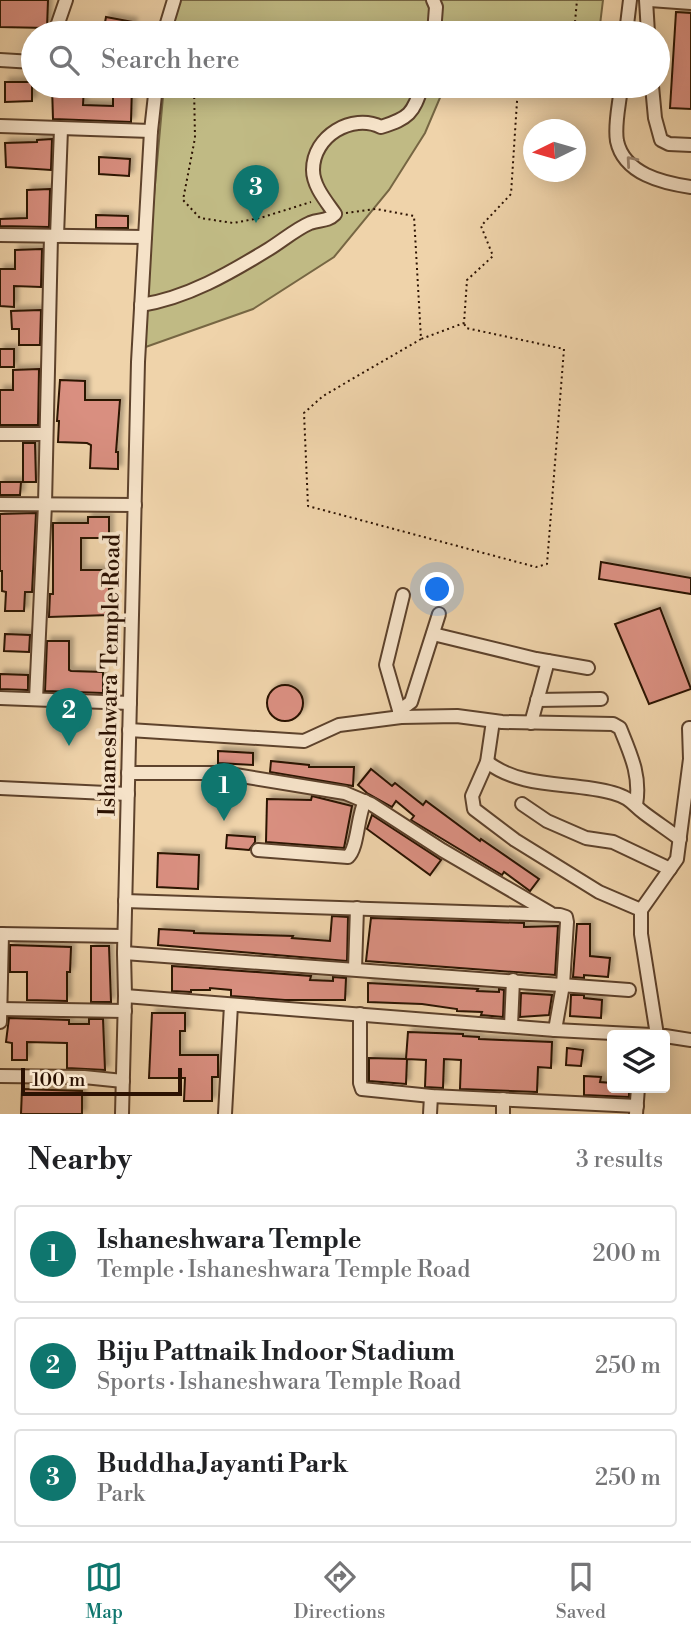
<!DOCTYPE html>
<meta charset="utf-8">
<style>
:root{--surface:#fff;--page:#f6f6f6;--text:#202124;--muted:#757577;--line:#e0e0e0;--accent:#0f766e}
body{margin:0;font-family:"Libre Bodoni",serif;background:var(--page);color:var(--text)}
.controls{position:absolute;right:21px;bottom:21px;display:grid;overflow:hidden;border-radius:7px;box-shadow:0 4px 18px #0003}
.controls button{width:63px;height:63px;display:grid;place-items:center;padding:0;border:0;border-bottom:2px solid var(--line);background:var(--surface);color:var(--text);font:35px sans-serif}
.compass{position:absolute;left:523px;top:119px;width:63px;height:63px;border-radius:50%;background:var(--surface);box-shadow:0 4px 18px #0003;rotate:265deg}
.scale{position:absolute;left:21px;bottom:18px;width:161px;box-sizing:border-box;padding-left:7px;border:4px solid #2c1202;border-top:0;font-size:19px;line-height:24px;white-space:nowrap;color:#2c1202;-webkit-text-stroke:5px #f5e2c8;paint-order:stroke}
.you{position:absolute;left:438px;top:590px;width:24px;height:24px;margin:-18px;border:5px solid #fff;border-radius:50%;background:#1a73e8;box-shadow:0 0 0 10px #1a73e833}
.badge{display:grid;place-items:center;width:46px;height:46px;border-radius:50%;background:var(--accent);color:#fff;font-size:23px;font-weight:700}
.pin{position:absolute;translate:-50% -58px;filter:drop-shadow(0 2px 4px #0008)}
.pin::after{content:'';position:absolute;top:37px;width:24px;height:21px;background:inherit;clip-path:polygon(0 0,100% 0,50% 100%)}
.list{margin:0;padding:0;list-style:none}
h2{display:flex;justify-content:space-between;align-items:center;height:91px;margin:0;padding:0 28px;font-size:30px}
h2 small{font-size:23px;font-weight:400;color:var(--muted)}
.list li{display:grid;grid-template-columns:46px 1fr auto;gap:21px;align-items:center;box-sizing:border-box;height:98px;margin:0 14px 14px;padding:0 14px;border:2px solid var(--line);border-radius:7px}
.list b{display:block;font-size:26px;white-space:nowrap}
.list p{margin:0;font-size:23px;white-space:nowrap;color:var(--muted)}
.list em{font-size:23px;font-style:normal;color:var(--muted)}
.icon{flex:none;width:38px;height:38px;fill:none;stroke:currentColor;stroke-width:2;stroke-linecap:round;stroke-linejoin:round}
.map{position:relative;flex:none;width:691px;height:1114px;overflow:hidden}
.search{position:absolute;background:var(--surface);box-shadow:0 4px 18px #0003;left:21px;right:21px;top:21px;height:77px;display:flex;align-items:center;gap:18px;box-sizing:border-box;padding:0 24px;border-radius:38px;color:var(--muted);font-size:26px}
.sheet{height:427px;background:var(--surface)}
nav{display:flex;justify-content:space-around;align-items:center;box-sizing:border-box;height:98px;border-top:2px solid var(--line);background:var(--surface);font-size:19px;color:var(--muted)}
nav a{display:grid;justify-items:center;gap:4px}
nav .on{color:var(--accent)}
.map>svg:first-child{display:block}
.green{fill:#c0ba84;stroke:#766643;stroke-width:2}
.building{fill:#d98f80;stroke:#2c1202;stroke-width:2;filter:url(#shadow)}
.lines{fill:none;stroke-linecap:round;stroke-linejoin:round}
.minor-casing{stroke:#5d422c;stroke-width:16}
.path{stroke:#2c1202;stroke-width:2;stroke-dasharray:2 3.5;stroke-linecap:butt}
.minor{stroke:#f5e2c8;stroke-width:12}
.oneway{stroke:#9b846f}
.labels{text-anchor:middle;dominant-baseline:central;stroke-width:7;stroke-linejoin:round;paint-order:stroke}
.street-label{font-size:23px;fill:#2c1202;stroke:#f5e2c8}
</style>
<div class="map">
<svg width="691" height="1114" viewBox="0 0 691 1114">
<defs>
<filter id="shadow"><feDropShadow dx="4" dy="-4" stdDeviation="2" flood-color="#0004"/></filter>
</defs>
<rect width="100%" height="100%" fill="#efd3aa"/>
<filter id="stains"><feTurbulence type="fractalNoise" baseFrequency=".00286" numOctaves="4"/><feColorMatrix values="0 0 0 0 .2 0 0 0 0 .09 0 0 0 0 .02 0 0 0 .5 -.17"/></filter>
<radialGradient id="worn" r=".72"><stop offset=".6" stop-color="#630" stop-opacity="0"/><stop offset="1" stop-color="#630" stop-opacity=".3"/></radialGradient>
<g class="green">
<path d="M180,0H603L599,33H168Z"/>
<path d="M164,86H445L425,133L389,190L334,257L253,309L140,349Z"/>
</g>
<g class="building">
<path d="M0,0H48L47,28L0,27Z"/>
<path d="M676,12L691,13V109L670,108Z"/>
<path d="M106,17L133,22L131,33H103Z"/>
<path d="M5,82H32V101L5,102Z"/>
<path d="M52,86H84L83,105L113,106V86H132L131,122L53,119Z"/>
<path d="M52,139L51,170L6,167L5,143L37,142V140Z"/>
<path d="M99,157L130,159L129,176L99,174Z"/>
<path d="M50,189L49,227L0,226V219L27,218V190Z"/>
<path d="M96,215L128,216V228H96Z"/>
<path d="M42,249L41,287L14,286V307L0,306V269H15V250Z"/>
<path d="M41,310L40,345H19V329H12L11,311Z"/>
<rect x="0" y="349" width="14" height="18"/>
<path d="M39,369L38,425H0V390H13V370Z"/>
<path d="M60,380L85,381V400H120L116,452H118V469L90,468L91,445L87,443L58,442L59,421H57Z"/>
<path d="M23,443H35L36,482H23Z"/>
<path d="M0,482H21L20,495H0Z"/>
<path d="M36,513L32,592H25L24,611H5L6,592L2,591V571H0V514Z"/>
<path d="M88,517H109V538H81V570H112V589H109V615L49,617L50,594H53V523H88Z"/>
<path d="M601,562L691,578V594L599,579Z"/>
<path d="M660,608L691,689L649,704L615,624Z"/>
<path d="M5,634L30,635L29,652L4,651Z"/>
<path d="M47,641H69V670L71,671L103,672V693L45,691Z"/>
<path d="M0,674L28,675V690L0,689Z"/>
<circle cx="285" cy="703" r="18"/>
<path d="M218,751L253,753V765L218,763Z"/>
<path d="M271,761L309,765V767H354L353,786L270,772Z"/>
<path d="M371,769L392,786L395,783L423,805L426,801L480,841L481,839L539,879L530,891L504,872L502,875L411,820L414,816L396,801L392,807L367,793L358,785Z"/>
<path d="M312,796L352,806L344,848L266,842L267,799L311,800Z"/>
<path d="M372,815L441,860L430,875L367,829Z"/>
<path d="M227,835L255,837V842L249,850L226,848Z"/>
<path d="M158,853L199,855L198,889L157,887Z"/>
<path d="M332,916L348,917L347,961L158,945L159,929L194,931V933L293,936L292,938L330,941Z"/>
<path d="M371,918L524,923V927L558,926L555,975L366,961Z"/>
<path d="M577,924H590V956L610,958L608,977L584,975V978L573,977Z"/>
<path d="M10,945L71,947L70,972H67V1001L27,1000V972H10Z"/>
<path d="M91,946H109L111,1002H91Z"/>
<path d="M172,966L311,976L310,980L333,981V977L346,978L345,1000H285L231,996V990L210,988V990H191V992L172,991Z"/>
<path d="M368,983L478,989L477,991L499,992V989L504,990L503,1017L481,1015L482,1012L457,1011V1009L422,1004L368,1002Z"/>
<path d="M521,993L552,995L549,1015L520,1017Z"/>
<path d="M571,995H584V998L602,1000L601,1018L570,1016Z"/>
<path d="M152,1013H185V1031H180V1055H218V1077H212V1101H184L185,1078H149Z"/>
<path d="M9,1018L69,1020V1024H89V1019H103L105,1070L67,1068V1043L27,1042V1060H12V1043L6,1042Z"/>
<path d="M408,1032L463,1034V1036L479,1037V1039L552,1042L551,1068L538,1067L537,1092L460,1089L461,1060L444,1059L443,1088L425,1087L426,1060L407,1059L406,1084L369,1081V1058L406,1059Z"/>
<path d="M567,1048L583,1050L581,1066L566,1065Z"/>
<path d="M584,1076L601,1077L600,1082L612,1083V1088H629V1097L584,1095Z"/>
<path d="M22,1089L82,1091V1114H21Z"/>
</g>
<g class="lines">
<g class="minor-casing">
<g id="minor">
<path d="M433,0L436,7L434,33"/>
<path d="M646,0L648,33"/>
<path d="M650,0L691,3"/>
<path d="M55,32L66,0"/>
<path d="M164,33L174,0"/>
<path d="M626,33L630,0"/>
<path d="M0,60L33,62"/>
<path d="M621,86C620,102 614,124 617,141C624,174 663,183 691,187"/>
<path d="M652,86L655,118L661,140L669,144L691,145"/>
<path d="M0,126L151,131"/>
<path d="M0,235L145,237"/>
<path d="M57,236L61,129"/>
<path d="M141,305C187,298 230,273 269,249C282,241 296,229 310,223C320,219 327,222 335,214C326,201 313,186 313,170C313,136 352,113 381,127C409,118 413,114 422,86"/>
<path d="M0,434H46"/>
<path d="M0,504L135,505"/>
<path d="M433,634L536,659L588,668"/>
<path d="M0,698L130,703"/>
<path d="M36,699L45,504L51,236"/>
<path d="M537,700L601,699"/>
<path d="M399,711L411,702L439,614"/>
<path d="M401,717L386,665L403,595"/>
<path d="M493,721L487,762L472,796L474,809L515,840L599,892L641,910"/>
<path d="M531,723L548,661"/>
<path d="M129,730L304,741L339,725L401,717L457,716L502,722L613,724L620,728C631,755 641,776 636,805"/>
<path d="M487,762C524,790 571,781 613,793C631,798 632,804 644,813C656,822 668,830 680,839"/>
<path d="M128,773H223L345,793L371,804L442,850L550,913"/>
<path d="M0,788L128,794"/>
<path d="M522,804L547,821L586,838L613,842L670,869"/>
<path d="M258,850L348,857C358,848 357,817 365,801"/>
<path d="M125,901L560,915L566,917L567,922L563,985L555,1030"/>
<path d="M0,934L124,936"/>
<path d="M124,953L629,990"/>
<path d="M355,969L357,908"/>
<path d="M125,996L555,1030L651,1035"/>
<path d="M0,1009L125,1011"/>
<path d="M360,1014V1083L362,1089L431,1096L637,1106"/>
<path d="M0,1022L2,934"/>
<path d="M511,1026L513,980"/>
<path d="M657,1035L641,934V910L677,859L690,759L689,728H691"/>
<path d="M665,1036L691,1040"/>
<path d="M0,1076L84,1077L123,1081"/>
<path d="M122,1114L125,996L124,953L138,362L151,131L156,86"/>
<path d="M225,1114L231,1005"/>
<path d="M430,1114L431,1096"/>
<path d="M503,1114V1099"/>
<path d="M636,1114L638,1088"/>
</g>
</g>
<g class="path">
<path d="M574,33L577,0"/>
<path d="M194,86L195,138L183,200L200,218L233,223L260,218L311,202"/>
<path d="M346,213L376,209L414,216L421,339L464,323L467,280L493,256L481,226L511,194L518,86"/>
<path d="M421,339L323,396L304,413L308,506L536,567L547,564L564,349L466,328L464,323"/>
</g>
<use href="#minor" class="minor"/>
</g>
<defs><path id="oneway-chevron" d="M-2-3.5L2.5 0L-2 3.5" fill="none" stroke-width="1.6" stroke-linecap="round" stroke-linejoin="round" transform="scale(1.75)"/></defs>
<use class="oneway" href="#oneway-chevron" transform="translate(631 161) rotate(-131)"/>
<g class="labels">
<g class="street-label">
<text transform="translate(110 675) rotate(-89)">Ishaneshwara Temple Road</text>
</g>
</g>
<rect width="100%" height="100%" filter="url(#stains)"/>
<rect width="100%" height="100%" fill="url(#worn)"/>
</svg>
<div class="controls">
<button><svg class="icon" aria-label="layers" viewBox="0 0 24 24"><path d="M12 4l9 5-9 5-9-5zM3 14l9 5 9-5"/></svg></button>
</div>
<svg class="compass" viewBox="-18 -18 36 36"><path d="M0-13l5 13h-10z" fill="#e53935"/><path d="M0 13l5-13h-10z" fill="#757577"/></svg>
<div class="scale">100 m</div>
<div class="you"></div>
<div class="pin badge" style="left:224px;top:821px">1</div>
<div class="pin badge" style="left:69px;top:746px">2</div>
<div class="pin badge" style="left:256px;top:223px">3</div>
<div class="search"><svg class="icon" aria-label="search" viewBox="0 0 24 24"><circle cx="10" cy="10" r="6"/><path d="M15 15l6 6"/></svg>Search here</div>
</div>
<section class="sheet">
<h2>Nearby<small>3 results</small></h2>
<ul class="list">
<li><span class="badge">1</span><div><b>Ishaneshwara Temple</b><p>Temple · Ishaneshwara Temple Road</p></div><em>200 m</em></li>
<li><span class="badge">2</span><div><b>Biju Pattnaik Indoor Stadium</b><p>Sports · Ishaneshwara Temple Road</p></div><em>250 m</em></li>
<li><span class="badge">3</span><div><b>Buddha Jayanti Park</b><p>Park</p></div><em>250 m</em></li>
</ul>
</section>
<nav>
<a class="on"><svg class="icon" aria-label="map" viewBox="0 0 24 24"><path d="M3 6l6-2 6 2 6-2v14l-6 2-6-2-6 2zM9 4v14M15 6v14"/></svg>Map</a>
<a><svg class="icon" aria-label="directions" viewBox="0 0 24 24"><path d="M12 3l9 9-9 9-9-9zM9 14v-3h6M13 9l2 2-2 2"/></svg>Directions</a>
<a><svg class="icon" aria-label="saved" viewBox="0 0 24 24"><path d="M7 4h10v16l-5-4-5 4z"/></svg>Saved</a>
</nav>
